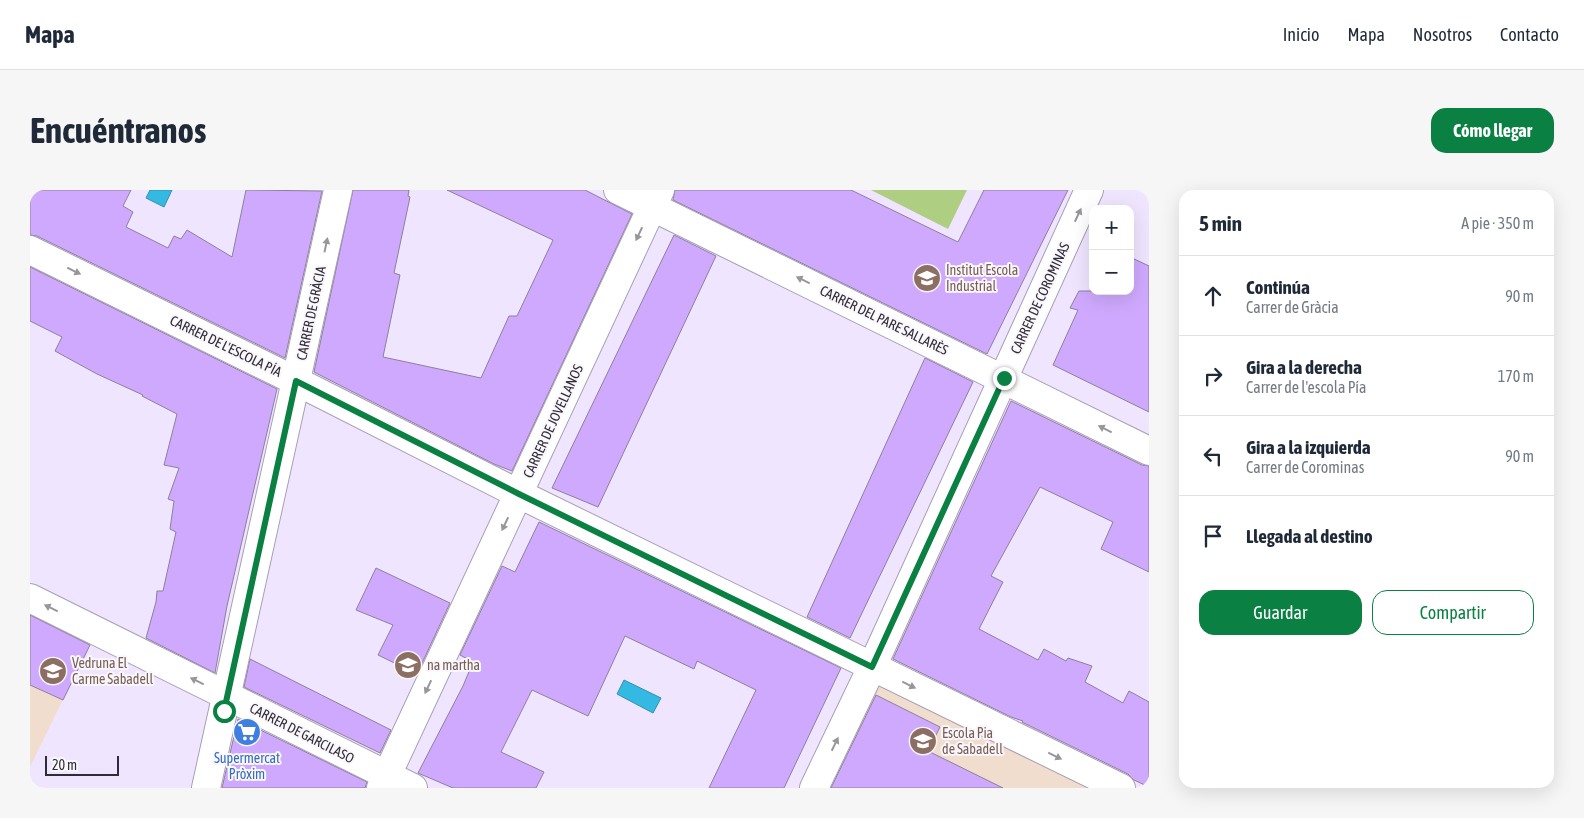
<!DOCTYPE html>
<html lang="es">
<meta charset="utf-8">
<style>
:root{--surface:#fff;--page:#f6f6f7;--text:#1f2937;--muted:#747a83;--line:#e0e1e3;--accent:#0b8043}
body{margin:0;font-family:"Asap Condensed",sans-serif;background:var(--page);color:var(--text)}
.controls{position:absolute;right:15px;top:15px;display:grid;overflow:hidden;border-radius:10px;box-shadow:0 5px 20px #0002}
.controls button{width:45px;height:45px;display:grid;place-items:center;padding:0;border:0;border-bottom:1px solid var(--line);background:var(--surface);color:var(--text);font:25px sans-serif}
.scale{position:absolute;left:15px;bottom:12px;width:74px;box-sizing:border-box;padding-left:5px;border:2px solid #302c35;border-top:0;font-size:14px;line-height:18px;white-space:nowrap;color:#302c35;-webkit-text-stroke:4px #f9f7fc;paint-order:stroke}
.stop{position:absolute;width:15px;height:15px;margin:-11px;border:4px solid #0b8043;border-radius:50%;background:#fff}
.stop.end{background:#0b8043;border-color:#fff;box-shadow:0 1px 5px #0008}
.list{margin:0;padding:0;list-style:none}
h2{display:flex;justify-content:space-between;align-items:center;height:65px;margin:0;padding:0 20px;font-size:21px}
h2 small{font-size:16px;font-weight:400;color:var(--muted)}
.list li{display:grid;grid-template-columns:32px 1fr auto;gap:15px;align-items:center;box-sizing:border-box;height:80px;padding:0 20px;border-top:1px solid var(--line)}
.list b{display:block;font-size:19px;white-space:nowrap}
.list p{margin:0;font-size:16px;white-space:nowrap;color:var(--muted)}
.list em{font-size:16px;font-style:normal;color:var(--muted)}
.actions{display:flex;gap:10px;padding:15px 20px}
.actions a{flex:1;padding:11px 0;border:1px solid var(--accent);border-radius:15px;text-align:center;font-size:18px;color:var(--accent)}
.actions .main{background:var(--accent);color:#fff}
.icon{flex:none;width:28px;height:28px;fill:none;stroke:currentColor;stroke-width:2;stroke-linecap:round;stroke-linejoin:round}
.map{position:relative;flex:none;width:1119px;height:598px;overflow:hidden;border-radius:15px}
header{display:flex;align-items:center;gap:30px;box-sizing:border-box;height:70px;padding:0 25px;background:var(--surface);border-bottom:1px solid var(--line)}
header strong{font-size:24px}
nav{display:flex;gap:28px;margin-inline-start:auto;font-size:18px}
.intro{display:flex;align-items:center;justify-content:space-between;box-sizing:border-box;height:120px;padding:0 30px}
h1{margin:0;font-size:35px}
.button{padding:12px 22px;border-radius:15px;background:var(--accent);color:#fff;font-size:18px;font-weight:700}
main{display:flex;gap:30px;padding:0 30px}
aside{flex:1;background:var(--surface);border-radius:15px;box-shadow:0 5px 20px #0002}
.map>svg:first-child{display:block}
.education{fill:#f0ddcd}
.green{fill:#aece82}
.water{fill:#34bae2;stroke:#338fae}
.building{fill:#cfa9fe;stroke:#8b8198}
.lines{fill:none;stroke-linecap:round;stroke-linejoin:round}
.minor-casing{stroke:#a89fb6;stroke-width:30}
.minor{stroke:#fff;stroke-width:28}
.oneway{fill:#98969a}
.route{stroke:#0b8043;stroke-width:6}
.labels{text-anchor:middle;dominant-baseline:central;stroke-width:4;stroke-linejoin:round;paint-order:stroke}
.education-label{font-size:14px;fill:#785e54;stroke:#f9f7fc;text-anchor:start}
.street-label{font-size:14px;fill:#302c35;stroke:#f9f7fc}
.shop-label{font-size:14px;fill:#366cbe;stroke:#f9f7fc}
</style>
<header>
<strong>Mapa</strong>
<nav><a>Inicio</a><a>Mapa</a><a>Nosotros</a><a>Contacto</a></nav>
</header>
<div class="intro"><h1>Encuéntranos</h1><a class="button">Cómo llegar</a></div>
<main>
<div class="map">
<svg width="1119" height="598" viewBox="0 0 1119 598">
<rect width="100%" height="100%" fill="#f0e5ff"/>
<g class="education">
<path d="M0,422L61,452L0,577Z"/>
<path d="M849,494L1059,598H801Z"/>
</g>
<path class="green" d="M841,0H937L918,39Z"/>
<g class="water">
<path d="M120,0H142L134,17L116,8Z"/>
<path d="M594,490L631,508L623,523L587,504Z"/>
</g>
<g class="building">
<path d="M0,0H101L93,16L103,22L96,37L138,58L144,46L151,49L157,40L202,67L216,0L292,1L255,168L7,46L0,45Z"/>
<path d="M323,0H379L378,6L380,7L364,83L370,85L353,167L451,188L479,126H487L523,50L417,0H555L602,24L482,281L464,274L284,182Z"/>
<path d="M645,0H821L928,52L954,0H1038L957,164L643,10Z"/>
<path d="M644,45L686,66L568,317L522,298Z"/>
<path d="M1100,67L1119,76V222L1023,175L1048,120L1040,118L1049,101H1100Z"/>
<path d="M0,77L247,199L197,416L185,483L116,448L126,412L127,401H133L146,342L140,339L144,311L138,309L149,278L134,275L147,224L112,206L113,205L67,184L25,161L32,147L0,131Z"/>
<path d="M895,168L943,192L820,448L777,427Z"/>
<path d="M981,211L1112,275L1119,276V382L1071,359L1083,332L1010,297L961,386L973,392L949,439L1008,470L1014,459L1036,471L1038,468L1062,476L1055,492L1093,513L1099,501L1119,512V597L1104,590L1098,584L992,532L993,531L981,527L863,469Z"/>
<path d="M509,332L811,478L754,598H679L726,500L667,471L664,479L595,446L558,526L502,500L471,562L514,582L506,598H423L388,583L433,496L443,472L430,465L472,376L485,382Z"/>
<path d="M346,378L420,413L387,484L348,465L363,435L326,420Z"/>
<path d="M0,425L60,455L33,510L0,495Z"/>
<path d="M220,469L361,540L350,563L214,497Z"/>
<path d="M846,505L910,537L898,561L973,598H801Z"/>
<path d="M208,529L337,592L335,598H192Z"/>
</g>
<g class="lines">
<g class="minor-casing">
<g id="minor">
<path d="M588,0L1119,261"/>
<path d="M0,60L266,191L489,304L1091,598"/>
<path d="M0,408L383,598"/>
<path d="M176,598L308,0"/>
<path d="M351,598L630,0"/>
<path d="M784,598L842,477L1059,0"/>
</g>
</g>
<use href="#minor" class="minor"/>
</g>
<defs><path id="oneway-solid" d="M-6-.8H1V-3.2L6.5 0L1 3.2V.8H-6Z" transform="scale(1.25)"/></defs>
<g class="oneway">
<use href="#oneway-solid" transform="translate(1048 25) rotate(-65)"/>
<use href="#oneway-solid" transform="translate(609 44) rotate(115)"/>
<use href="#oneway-solid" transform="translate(296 55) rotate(-78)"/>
<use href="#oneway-solid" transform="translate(44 81) rotate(26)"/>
<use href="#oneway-solid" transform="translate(773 90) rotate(-154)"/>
<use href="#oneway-solid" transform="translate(1075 239) rotate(-153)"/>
<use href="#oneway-solid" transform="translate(475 334) rotate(115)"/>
<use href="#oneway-solid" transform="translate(21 418) rotate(-154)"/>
<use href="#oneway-solid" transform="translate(167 491) rotate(-154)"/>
<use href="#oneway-solid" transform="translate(879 495) rotate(26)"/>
<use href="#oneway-solid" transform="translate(398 497) rotate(115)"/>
<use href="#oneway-solid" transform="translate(805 554) rotate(-64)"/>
<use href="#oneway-solid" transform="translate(1025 566) rotate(26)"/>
</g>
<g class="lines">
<path class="route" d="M194,521L266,191L489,304L842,477L974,188"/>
</g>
<defs>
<g id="school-disc" transform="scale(1.4375)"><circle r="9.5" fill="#8d6e63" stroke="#f9f7fc"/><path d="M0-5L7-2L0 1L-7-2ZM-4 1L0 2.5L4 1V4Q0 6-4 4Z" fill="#fff"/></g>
<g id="supermarket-disc" transform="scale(1.4375)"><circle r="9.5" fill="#3f7fe0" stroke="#f9f7fc"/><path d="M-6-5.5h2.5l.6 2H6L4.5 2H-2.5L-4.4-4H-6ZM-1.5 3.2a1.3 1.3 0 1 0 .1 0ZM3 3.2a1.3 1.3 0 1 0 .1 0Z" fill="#fff"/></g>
</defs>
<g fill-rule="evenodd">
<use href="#school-disc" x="897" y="88"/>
<use href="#school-disc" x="378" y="475"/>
<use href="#school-disc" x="23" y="481"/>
<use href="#supermarket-disc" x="217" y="542"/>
<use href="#school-disc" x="893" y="551"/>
</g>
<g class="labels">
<g class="education-label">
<text x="916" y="80">Institut Escola<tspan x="916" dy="16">Industrial</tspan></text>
<text x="42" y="473">Vedruna El<tspan x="42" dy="16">Carme Sabadell</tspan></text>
<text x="397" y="475">na martha</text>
<text x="912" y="543">Escola Pia<tspan x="912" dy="16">de Sabadell</tspan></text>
</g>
<g class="street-label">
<text transform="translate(1010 108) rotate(-65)">CARRER DE COROMINAS</text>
<text transform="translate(281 123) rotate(-78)">CARRER DE GRÀCIA</text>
<text transform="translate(854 130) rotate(26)">CARRER DEL PARE SALLARÈS</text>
<text transform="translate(196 156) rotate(26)">CARRER DE L'ESCOLA PÍA</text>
<text transform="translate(523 231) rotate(-65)">CARRER DE JOVELLANOS</text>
<text transform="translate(272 543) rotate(27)">CARRER DE GARCILASO</text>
</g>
<g class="shop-label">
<text x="217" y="568">Supermercat<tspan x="217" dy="16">Pròxim</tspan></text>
</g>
</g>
</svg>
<div class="controls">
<button>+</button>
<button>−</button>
</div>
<div class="scale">20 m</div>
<div class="stop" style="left:194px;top:521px"></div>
<div class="stop end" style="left:974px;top:188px"></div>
</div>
<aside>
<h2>5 min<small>A pie · 350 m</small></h2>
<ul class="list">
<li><svg class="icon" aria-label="ahead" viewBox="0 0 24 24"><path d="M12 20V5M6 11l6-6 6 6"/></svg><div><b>Continúa</b><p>Carrer de Gràcia</p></div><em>90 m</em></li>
<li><svg class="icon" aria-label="right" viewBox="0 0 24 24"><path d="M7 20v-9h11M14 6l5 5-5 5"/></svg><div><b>Gira a la derecha</b><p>Carrer de l'escola Pía</p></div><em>170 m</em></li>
<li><svg class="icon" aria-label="left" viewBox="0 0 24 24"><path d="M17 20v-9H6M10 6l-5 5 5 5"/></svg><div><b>Gira a la izquierda</b><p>Carrer de Corominas</p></div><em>90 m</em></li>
<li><svg class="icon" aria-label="arrive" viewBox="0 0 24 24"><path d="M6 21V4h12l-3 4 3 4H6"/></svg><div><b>Llegada al destino</b></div></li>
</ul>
<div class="actions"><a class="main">Guardar</a><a>Compartir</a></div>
</aside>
</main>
